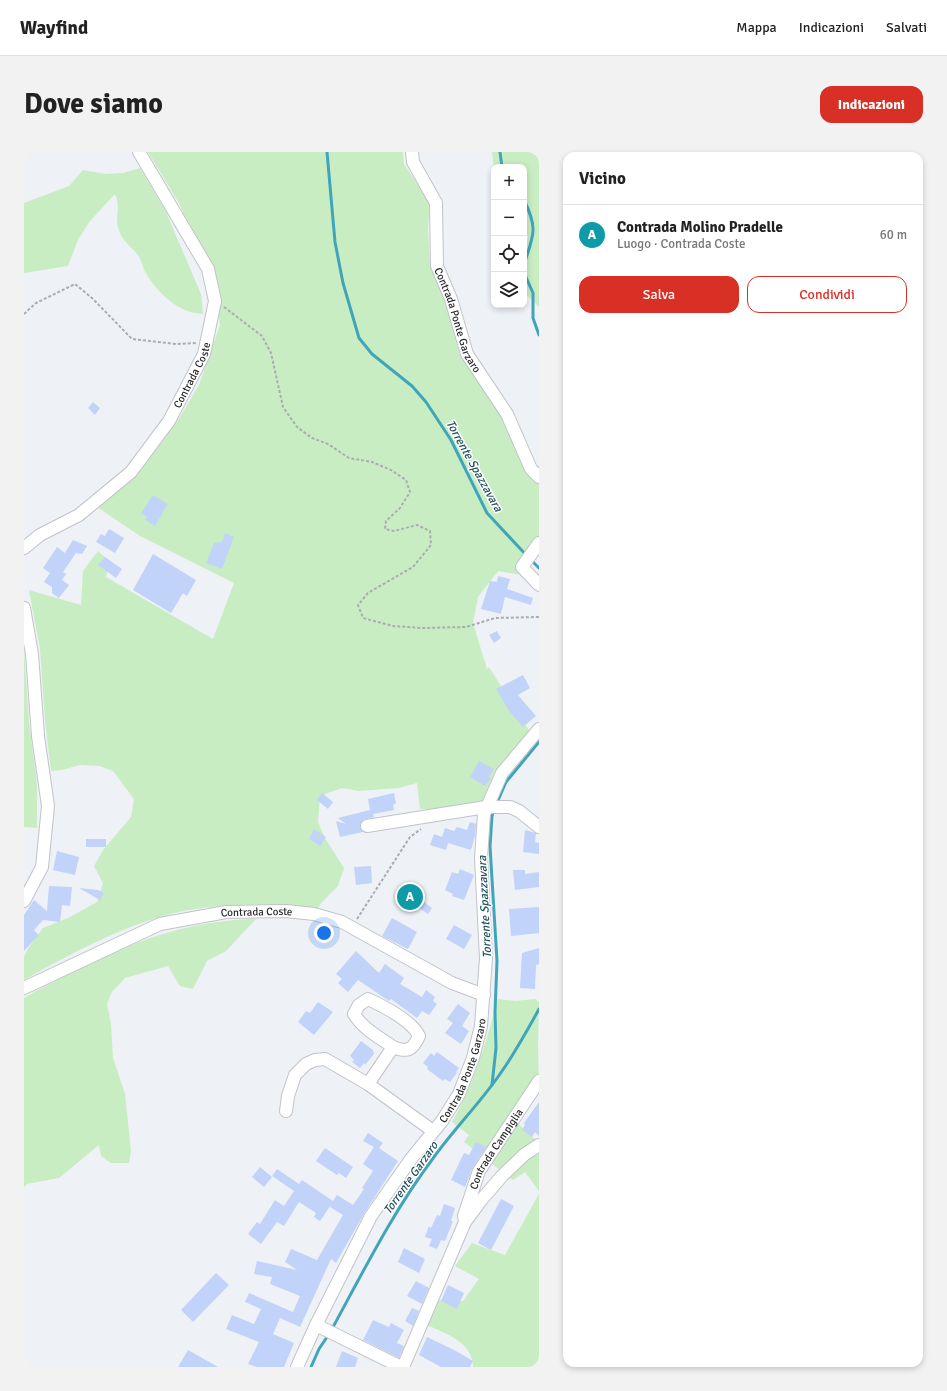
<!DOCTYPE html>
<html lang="it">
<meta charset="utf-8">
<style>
:root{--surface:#fff;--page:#f2f2f2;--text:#222;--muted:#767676;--line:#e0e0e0;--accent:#d93025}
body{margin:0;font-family:Signika,sans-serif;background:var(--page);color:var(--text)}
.controls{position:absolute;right:12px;top:12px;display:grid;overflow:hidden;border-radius:8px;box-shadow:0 2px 6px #0003}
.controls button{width:36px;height:36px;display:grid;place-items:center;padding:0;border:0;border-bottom:1px solid var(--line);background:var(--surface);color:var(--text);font:20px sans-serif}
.you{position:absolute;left:300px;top:781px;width:14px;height:14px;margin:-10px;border:3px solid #fff;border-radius:50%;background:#1a73e8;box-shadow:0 0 0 6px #1a73e833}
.badge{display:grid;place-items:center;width:26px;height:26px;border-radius:50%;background:var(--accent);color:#fff;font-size:13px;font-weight:700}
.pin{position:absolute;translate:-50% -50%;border:2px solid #fff;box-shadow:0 1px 4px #0006}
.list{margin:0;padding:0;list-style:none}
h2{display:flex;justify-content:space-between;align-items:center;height:52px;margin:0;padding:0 16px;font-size:17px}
h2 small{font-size:13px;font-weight:400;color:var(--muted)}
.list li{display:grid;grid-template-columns:26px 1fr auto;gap:12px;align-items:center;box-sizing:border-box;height:60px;padding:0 16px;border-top:1px solid var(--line)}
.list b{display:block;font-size:15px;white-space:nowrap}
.list p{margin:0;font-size:13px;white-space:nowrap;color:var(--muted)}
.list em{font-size:13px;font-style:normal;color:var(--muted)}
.actions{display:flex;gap:8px;padding:12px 16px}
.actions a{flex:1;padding:9px 0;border:1px solid var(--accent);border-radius:12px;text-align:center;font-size:14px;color:var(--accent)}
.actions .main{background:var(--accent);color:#fff}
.icon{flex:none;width:22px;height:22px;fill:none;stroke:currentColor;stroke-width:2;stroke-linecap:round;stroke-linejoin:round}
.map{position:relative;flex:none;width:515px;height:1215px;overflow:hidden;border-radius:12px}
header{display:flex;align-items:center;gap:24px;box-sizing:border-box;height:56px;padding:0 20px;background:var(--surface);border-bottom:1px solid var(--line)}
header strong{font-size:19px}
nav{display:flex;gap:22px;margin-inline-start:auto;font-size:14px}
.intro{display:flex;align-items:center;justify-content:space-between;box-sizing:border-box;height:96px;padding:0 24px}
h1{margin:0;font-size:28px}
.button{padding:10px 18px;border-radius:12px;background:var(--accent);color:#fff;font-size:14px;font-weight:700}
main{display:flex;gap:24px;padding:0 24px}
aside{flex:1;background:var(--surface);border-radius:12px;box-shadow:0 2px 6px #0003}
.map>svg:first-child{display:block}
.green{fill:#c9edc3}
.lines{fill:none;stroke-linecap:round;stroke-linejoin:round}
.stream{stroke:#41a5ba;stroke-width:3}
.building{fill:#c2d3fa}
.minor-casing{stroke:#c1c3c8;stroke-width:14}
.path{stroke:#aaacb0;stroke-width:2;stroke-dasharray:3 2;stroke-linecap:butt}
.minor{stroke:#fff;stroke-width:12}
.labels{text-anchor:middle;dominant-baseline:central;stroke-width:3;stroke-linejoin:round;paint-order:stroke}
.street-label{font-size:11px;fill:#2a2b2d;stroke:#fdfeff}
.water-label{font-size:12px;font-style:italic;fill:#25515a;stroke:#fdfeff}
</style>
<header>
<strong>Wayfind</strong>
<nav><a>Mappa</a><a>Indicazioni</a><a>Salvati</a></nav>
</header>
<div class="intro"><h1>Dove siamo</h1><a class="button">Indicazioni</a></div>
<main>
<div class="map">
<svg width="515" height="1215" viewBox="0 0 515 1215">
<rect width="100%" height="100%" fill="#eef1f6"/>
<g class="green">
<path d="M124,0H379L380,12L406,51L404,76L406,113L420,144L435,201L459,233L479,265L505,322L515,331V384L499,404L497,423L474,419L454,445L449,471L463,517L465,515L506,580L470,623L454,658L396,657L393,631L375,636L334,639L318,636L296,644L294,670L301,686L320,716L314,734L299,749L293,757C251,751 208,751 165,758C111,767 48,801 0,828V805L3,798L19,776L44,766L73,750L79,731L70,714L79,698L107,665L110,647L89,619L75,614L56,613L38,618L27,619L21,569L16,497L5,438L57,453L59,419L74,399L86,410L82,425L189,487L210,431L116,384L73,355L118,317L156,265L175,233L196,173L191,136L156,53Z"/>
<path d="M468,0H515V155L502,142L500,130V107L504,85L500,70V15H470V17Z"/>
<path d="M116,16L142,60L177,142L179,162C155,161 134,142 122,121C118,115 118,107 113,102C106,93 96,87 94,75C91,62 97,55 91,42L66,69L54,88L44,114L0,121V51L45,34L59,18L81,22L99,21Z"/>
<path d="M0,497L5,570L13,632V676L0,675Z"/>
<path d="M232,767L202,799L183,809L169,837L156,834L144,814L101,826L88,840L83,852L87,872L89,906L101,942L107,999L105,1011H87L77,1004L75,993L35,1026L3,1032L0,1035V846C72,805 147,768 232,767Z"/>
<path d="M474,847L491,849L511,847L515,850L514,892L515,941L493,971L513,989L515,987V1039L501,1020L489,1028L440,990L445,983L428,970C450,932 462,889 474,847Z"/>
<path d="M515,1042V1215H449C449,1188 417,1180 396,1170L408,1148L439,1149L455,1127L431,1114L448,1091L481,1103Z"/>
</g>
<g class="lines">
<g class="stream">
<path d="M303,0L311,90L319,131L335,186L348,202L388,234L402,250L427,288L463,361L503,404"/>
<path d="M476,0L478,15"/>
<path d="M500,48C514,76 510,83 500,112"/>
<path d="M500,117L501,123L509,141V166L515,183"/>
<path d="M507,408L515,416"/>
<path d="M472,653L482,630L515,590"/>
<path d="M468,933L472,896L471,860L473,809L466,694L468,664L470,658"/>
<path d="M308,1177C340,1118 370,1058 410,1005C431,976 456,951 476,922C491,901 503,879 515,857"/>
<path d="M287,1215L295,1197L305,1182"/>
</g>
</g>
<g class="building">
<path d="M69,250L76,256L71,263L64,256Z"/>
<path d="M129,343L144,352L131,374L121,368L123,365L117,361Z"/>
<path d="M85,377L100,386L91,401L72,390L77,382L81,384Z"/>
<path d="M201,381L210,385L198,417L182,411L190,391L198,390Z"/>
<path d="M49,388L63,394L58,402L52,401L39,420L42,422L38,428L45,433L35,446L28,441V435L20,430L26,421L19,416L33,395L41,401Z"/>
<path d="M129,402L172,428L163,444L159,441L147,461L109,438Z"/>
<path d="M81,405L98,417L92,426L74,413Z"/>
<path d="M474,424L486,427L483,437L509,446L507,453L481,445L477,462L457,457L466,429L473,430Z"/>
<path d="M473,479L477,486L470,491L465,483Z"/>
<path d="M499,523L506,536L494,543L512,564L499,575L485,559L472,537Z"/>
<path d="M455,609L470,617L465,625L467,626L461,634L446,625Z"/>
<path d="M298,641L309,650L304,657L293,648Z"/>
<path d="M370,641L372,651L369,653L370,658L349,662L350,665L339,668L336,675L339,680L316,685L312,669L322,672L314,666L346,658L344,647Z"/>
<path d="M446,670L452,672L451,684L447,698L424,691L422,698L406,693L410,682L418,685L421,676L430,679L433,675L443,678Z"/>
<path d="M290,677L302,685L296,694L285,687Z"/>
<path d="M501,678L512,681L511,690L515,691V702L499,700Z"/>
<rect x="62" y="687" width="20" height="8"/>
<path d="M33,699L55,705L51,723L29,718Z"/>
<path d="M347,714L348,731L332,733L330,715Z"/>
<path d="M436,717L450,723L440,748L428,744L429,742L421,738L428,720L434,722Z"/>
<path d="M489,718H501V722L515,720V735L491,738Z"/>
<path d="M382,731L399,742L396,747L408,756L404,762L392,754L390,758L373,748Z"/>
<path d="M25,734L48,735L46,754L38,753L36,770L19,768L10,778L15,783L0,799V763L10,748L23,759Z"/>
<path d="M55,736L74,738L80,741L76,748Z"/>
<path d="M515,755V781L487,784L485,757Z"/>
<path d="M368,766L393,780L384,797L358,784Z"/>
<path d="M430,773L448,783L440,797L422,787Z"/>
<path d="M515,796V812L512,813L511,837L496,836L498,801Z"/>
<path d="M332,799L355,821L361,812L380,826L376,832L398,845L402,838L411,845L409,849L413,852L405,863L398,859L393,866L367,847L365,849L334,828L324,840L314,831L318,827L312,822Z"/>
<path d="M294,850L309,860L290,883L274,870L282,859L286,861Z"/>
<path d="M434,852L446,861L438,874L445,879L437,892L421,881L429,871L423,867Z"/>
<path d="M337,889L349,898L350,902L341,913L340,911L336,916L328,910L330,908L326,904Z"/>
<path d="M413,900L435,916L432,920L433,921L426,930L421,927L419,929L403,917L404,915L399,911L407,901L410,904Z"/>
<path d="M515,950V984L511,980L508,985L498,978L501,973L500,971Z"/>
<path d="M344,981L359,991L355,996L374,1009L341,1060L312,1111L307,1107L276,1175L256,1166L249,1182L270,1191L260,1215H233L224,1212L235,1190L202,1177L208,1163L230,1172L237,1157L221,1150L225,1141L269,1160L276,1144L246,1132L248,1125L230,1122L233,1109L273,1118L261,1110L267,1097L293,1108L319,1063L306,1055L309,1050L296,1069L290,1065L292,1061L275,1050L260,1074L253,1070L237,1092L224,1082L233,1070L236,1072L251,1048L260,1054L270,1039L248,1024L253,1017L275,1032L278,1028L309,1049L313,1043L329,1053L340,1037L338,1036L349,1019L339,1012L350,995L339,989Z"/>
<path d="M452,990L462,995L449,1015L441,1035L427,1028L440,1001L445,1003Z"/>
<path d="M301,996L329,1015L322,1026L315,1021L313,1023L292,1009Z"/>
<path d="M236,1015L248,1025L240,1035L228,1025Z"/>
<path d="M477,1047L490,1054L467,1098L454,1091Z"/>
<path d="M420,1052L431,1056L427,1069H429L421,1089L417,1088L413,1097L405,1094L408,1087L401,1085L405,1074L407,1076L413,1063L416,1064Z"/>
<path d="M380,1096L401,1107L395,1121L374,1110Z"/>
<path d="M192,1121L205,1133L169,1170L157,1158Z"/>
<path d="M392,1129L405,1136L398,1152L383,1144Z"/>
<path d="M424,1133L440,1141L433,1157L417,1149Z"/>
<path d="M388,1156L395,1159L389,1174L381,1169Z"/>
<path d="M349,1168L365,1175L367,1171L380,1178L373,1191L380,1194L375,1206L339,1188Z"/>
<path d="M403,1185L432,1199L449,1209L446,1215H417L395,1203Z"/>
<path d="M164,1198L194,1215H154Z"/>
<path d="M318,1199L334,1206L331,1215H312Z"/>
</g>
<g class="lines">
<g class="minor-casing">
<g id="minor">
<path id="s1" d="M388,0L389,10L412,51L413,114L427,147L443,202L483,262L507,317L515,325"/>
<path d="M515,391L498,415L515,433"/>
<path id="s2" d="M0,396L16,383L55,363L107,320L145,269L180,202L191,149L184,117L115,0"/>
<path d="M0,456L8,502L14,584L24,654L18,715L0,749"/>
<path d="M343,674L462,655H486L495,659L515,675"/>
<path id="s3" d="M0,836L136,772L202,760L262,759L290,762L318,770L428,831L460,843"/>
<path d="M344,932L369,895C383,901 389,898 395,884C388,869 359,854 344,847L335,853L330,862C339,877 355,885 369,895"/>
<path d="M262,959L264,944L271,923L282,912L291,908L301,907L344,932L409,979"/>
<path id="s4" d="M441,1069L440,1064L455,1019L515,929"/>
<path d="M292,1173L377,1215"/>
<path id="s5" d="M273,1215L292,1173L347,1064L387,1007L418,969L435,942L449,906L457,874L462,806L457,706L460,662L478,621L515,577"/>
<path d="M379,1215L441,1070L458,1047L478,1024L501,1002L515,993"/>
</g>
</g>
<g class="path">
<path d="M200,155L238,184L247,201L259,255L273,275L288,286L304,292L325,306L348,310L367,318L382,328L386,340L376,356L362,369L361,377L370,379L393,373L406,379L407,393L389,415L344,441L334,453L339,466L369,474L398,476L442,475L471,466L515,465"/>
<path d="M0,162L12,151L51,132L68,146L108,187L152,192L172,191"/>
<path d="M333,767L386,685L397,677"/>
</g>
<use href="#minor" class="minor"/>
</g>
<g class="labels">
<g class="street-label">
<text stroke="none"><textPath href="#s1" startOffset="178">Contrada Ponte Garzaro</textPath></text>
<text stroke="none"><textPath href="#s2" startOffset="247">Contrada Coste</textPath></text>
<text stroke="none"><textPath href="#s3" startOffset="248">Contrada Coste</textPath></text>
<text stroke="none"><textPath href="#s5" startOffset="342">Contrada Ponte Garzaro</textPath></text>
<text stroke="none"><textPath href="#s4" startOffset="80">Contrada Campiglia</textPath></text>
</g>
<g class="water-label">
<text transform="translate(450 314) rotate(61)">Torrente Spazzavara</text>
<text transform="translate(461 755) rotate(-93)">Torrente Spazzavara</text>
<text transform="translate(387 1026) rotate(-55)">Torrente Garzaro</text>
</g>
</g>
</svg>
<div class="controls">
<button>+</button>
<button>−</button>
<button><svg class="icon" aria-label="locate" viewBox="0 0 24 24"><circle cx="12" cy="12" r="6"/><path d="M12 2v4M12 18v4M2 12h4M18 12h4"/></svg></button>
<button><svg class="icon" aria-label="layers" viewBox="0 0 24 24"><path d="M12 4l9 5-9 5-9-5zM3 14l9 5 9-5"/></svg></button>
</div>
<div class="you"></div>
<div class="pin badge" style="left:386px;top:745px;background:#0f9aa8">A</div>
</div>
<aside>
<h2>Vicino<small></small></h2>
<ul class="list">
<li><span class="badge" style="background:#0f9aa8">A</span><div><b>Contrada Molino Pradelle</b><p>Luogo · Contrada Coste</p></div><em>60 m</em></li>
</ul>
<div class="actions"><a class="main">Salva</a><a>Condividi</a></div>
</aside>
</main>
